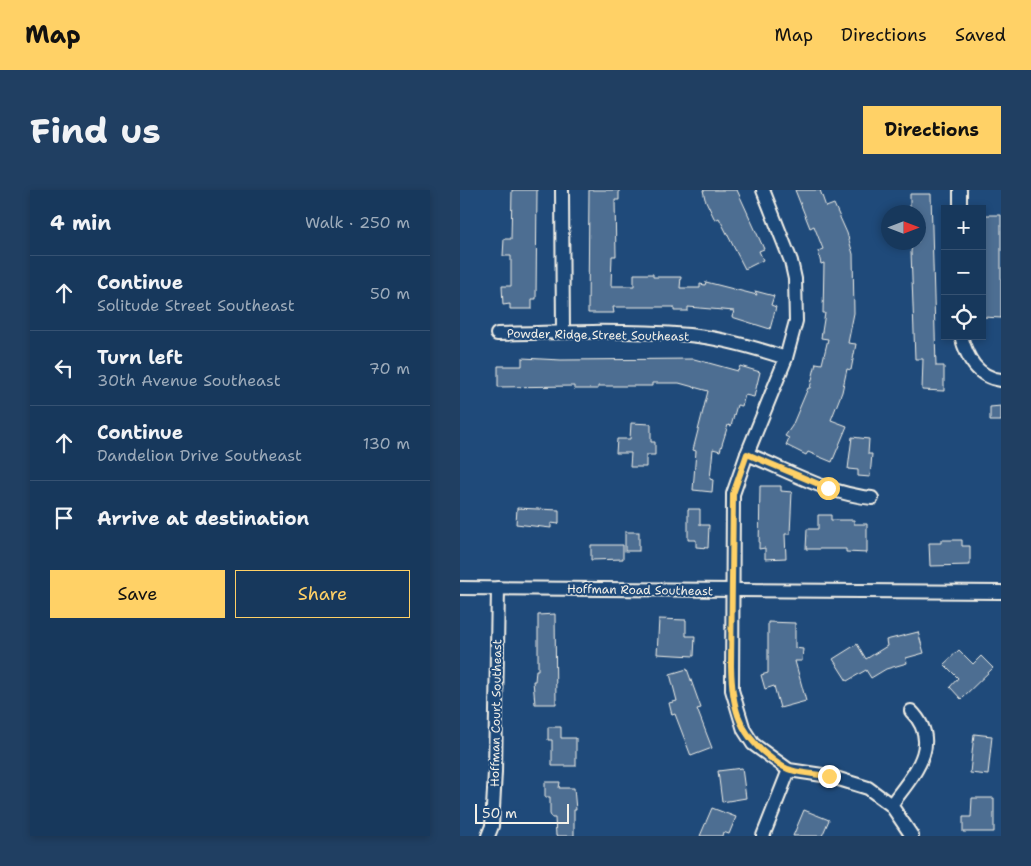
<!DOCTYPE html>
<meta charset="utf-8">
<style>
:root{--surface:#17385c;--page:#203f62;--text:#f1f3f6;--muted:#9eacbb;--line:#365272;--accent:#ffd166}
body{margin:0;font-family:"Shantell Sans",sans-serif;background:var(--page);color:var(--text)}
.controls{position:absolute;right:15px;top:15px;display:grid;overflow:hidden;border-radius:0px;box-shadow:0 2px 8px #0003}
.controls button{width:45px;height:45px;display:grid;place-items:center;padding:0;border:0;border-bottom:1px solid var(--line);background:var(--surface);color:var(--text);font:25px sans-serif}
.compass{position:absolute;left:421px;top:15px;width:45px;height:45px;border-radius:50%;background:var(--surface);box-shadow:0 2px 8px #0003;rotate:90deg}
.scale{position:absolute;left:15px;bottom:12px;width:94px;box-sizing:border-box;padding-left:5px;border:2px solid #f4f1e8;border-top:0;font-size:14px;line-height:18px;white-space:nowrap;color:#f4f1e8;-webkit-text-stroke:4px #1f4a7a;paint-order:stroke}
.stop{position:absolute;width:15px;height:15px;margin:-11px;border:4px solid #ffd166;border-radius:50%;background:#fff}
.stop.end{background:#ffd166;border-color:#fff;box-shadow:0 1px 5px #0008}
.list{margin:0;padding:0;list-style:none}
h2{display:flex;justify-content:space-between;align-items:center;height:65px;margin:0;padding:0 20px;font-size:21px}
h2 small{font-size:16px;font-weight:400;color:var(--muted)}
.list li{display:grid;grid-template-columns:32px 1fr auto;gap:15px;align-items:center;box-sizing:border-box;height:75px;padding:0 20px;border-top:1px solid var(--line)}
.list b{display:block;font-size:19px;white-space:nowrap}
.list p{margin:0;font-size:16px;white-space:nowrap;color:var(--muted)}
.list em{font-size:16px;font-style:normal;color:var(--muted)}
.actions{display:flex;gap:10px;padding:15px 20px}
.actions a{flex:1;padding:11px 0;border:1px solid var(--accent);border-radius:0px;text-align:center;font-size:18px;color:var(--accent)}
.actions .main{background:var(--accent);color:#111}
.icon{flex:none;width:28px;height:28px;fill:none;stroke:currentColor;stroke-width:2;stroke-linecap:round;stroke-linejoin:round}
.map{position:relative;flex:none;width:541px;height:646px;overflow:hidden;border-radius:0px}
header{display:flex;align-items:center;gap:30px;box-sizing:border-box;height:70px;padding:0 25px;background:var(--accent);color:#111}
header strong{font-size:24px}
nav{display:flex;gap:28px;margin-inline-start:auto;font-size:18px}
.intro{display:flex;align-items:center;justify-content:space-between;box-sizing:border-box;height:120px;padding:0 30px}
h1{margin:0;font-size:35px}
.button{padding:12px 22px;border-radius:0px;background:var(--accent);color:#111;font-size:18px;font-weight:700}
main{display:flex;gap:30px;padding:0 30px}
aside{flex:1;background:var(--surface);border-radius:0px;box-shadow:0 2px 8px #0003}
.map>svg:first-child{display:block}
.building{fill:#4d6e92;stroke:#f4f1e8}
.lines{fill:none;stroke-linecap:round;stroke-linejoin:round}
.minor-casing{stroke:#f4f1e8;stroke-width:16}
.minor{stroke:#1f4a7a;stroke-width:12}
.route{stroke:#ffd166;stroke-width:6}
.labels{text-anchor:middle;dominant-baseline:central;stroke-width:4;stroke-linejoin:round;paint-order:stroke}
.street-label{font-size:12px;fill:#f4f1e8;stroke:#1f4a7a}
</style>
<header>
<strong>Map</strong>
<nav><a>Map</a><a>Directions</a><a>Saved</a></nav>
</header>
<div class="intro"><h1>Find us</h1><a class="button">Directions</a></div>
<main>
<aside>
<h2>4 min<small>Walk · 250 m</small></h2>
<ul class="list">
<li><svg class="icon" aria-label="ahead" viewBox="0 0 24 24"><path d="M12 20V5M6 11l6-6 6 6"/></svg><div><b>Continue</b><p>Solitude Street Southeast</p></div><em>50 m</em></li>
<li><svg class="icon" aria-label="left" viewBox="0 0 24 24"><path d="M17 20v-9H6M10 6l-5 5 5 5"/></svg><div><b>Turn left</b><p>30th Avenue Southeast</p></div><em>70 m</em></li>
<li><svg class="icon" aria-label="ahead" viewBox="0 0 24 24"><path d="M12 20V5M6 11l6-6 6 6"/></svg><div><b>Continue</b><p>Dandelion Drive Southeast</p></div><em>130 m</em></li>
<li><svg class="icon" aria-label="arrive" viewBox="0 0 24 24"><path d="M6 21V4h12l-3 4 3 4H6"/></svg><div><b>Arrive at destination</b></div></li>
</ul>
<div class="actions"><a class="main">Save</a><a>Share</a></div>
</aside>
<div class="map">
<svg width="541" height="646" viewBox="0 0 541 646">
<rect width="100%" height="100%" fill="#1f4a7a"/>
<filter id="ink" filterUnits="userSpaceOnUse"><feTurbulence type="fractalNoise" baseFrequency=".02" numOctaves="2"/><feDisplacementMap in="SourceGraphic" scale="10" xChannelSelector="R" yChannelSelector="G"/><feConvolveMatrix kernelMatrix="1 2 1 2 8 2 1 2 1" color-interpolation-filters="sRGB"/></filter>
<g filter="url(#ink)">
<g class="building">
<path d="M52,0H77L76,109H72V119H50V114L43,115L42,96H51V66H43L44,49H51Z"/>
<path d="M129,0H159V10H155L156,66H152L151,96H174V84H193V87H221L220,98H240V94L245,95L246,92L297,105L295,101L314,106L311,115L316,117L310,139L272,127L274,121L228,117V121H214V117H153L154,123H128Z"/>
<path d="M243,0H277L304,59L299,61L303,70L285,79L259,28L255,30L245,9Z"/>
<path d="M335,0H360L366,17L374,14L387,43L393,64L394,123L388,153L396,154L391,180L387,179L382,202L371,230L387,236L372,272L348,262L346,265L326,255L329,248L325,246L332,236L348,198H350L356,173L362,174L368,149L361,148L365,123H363L364,73L361,74L358,61L363,59L354,36L350,38Z"/>
<path d="M450,4H471L476,176H484V201L462,200L463,169H455L451,62L452,52H458V22H450Z"/>
<path d="M523,25H541V128L523,127Z"/>
<path d="M62,168L101,170L234,169L278,181L280,176L300,182L294,207L285,205L282,216L277,215L271,236L268,235L260,261L253,259L250,289L253,290L252,302L233,300L236,261L233,260L248,201L219,193H192V196H138V199H114V196L38,197V176H62Z"/>
<path d="M541,216V231H530V217Z"/>
<path d="M171,233L191,234V252H195V265H186V277H170L171,263H156L157,249H170Z"/>
<path d="M392,247L409,249L408,264H412L410,287L398,286V280L388,279Z"/>
<path d="M300,296H321V301L332,302L330,344H325L326,368L305,369V358L299,359Z"/>
<path d="M57,318L99,320V334L91,333V338L56,334Z"/>
<path d="M228,319H240V335H249L248,358L236,357V350H228Z"/>
<path d="M358,325H371V330H394V334H407V363L386,362V359H346L347,339H358Z"/>
<rect x="165" y="342" width="14" height="19"/>
<path d="M481,350H502V356H510V375L470,376L469,353H481Z"/>
<path d="M131,355H163V369L131,370Z"/>
<path d="M95,424L96,514H75L73,491H75L76,480H78V425Z"/>
<path d="M199,429L226,430V446H235L234,466L197,464Z"/>
<path d="M308,432L335,433V458L343,459L342,471H335L346,511L320,518L314,496L305,499L301,485L308,483Z"/>
<path d="M458,442L464,463L446,468L447,473L426,479L411,488L406,480L387,491L373,469L397,454L406,469L427,456L426,450Z"/>
<path d="M499,460L513,474L521,466L533,478L501,509L490,497L498,488L484,474Z"/>
<path d="M227,479L241,518L237,519L252,558L231,566L215,524L212,525L209,513L217,511L210,484Z"/>
<path d="M88,537H101V548H116V576H92V550H88Z"/>
<path d="M514,544L532,546L528,585L510,583Z"/>
<path d="M282,578L286,608L262,612L258,581Z"/>
<path d="M85,592H100L99,598H114L116,620H114V646H96L95,628H92L90,624V607H85Z"/>
<path d="M512,608H534V642H503V627H511Z"/>
<path d="M252,618L276,627L269,644L263,642L262,646H240Z"/>
<path d="M344,620L369,630L362,646H333Z"/>
</g>
<g class="lines">
<g class="minor-casing">
<g id="minor">
<path d="M102,0L103,142"/>
<path d="M303,0L331,71L335,89L336,131L326,168L287,264L273,304L272,500L284,540L293,554L329,580L369,586L408,598L431,615L452,646"/>
<path d="M500,19V0"/>
<path d="M37,144C101,142 166,140 229,145C262,148 296,158 326,168"/>
<path d="M501,146C507,168 517,187 541,190"/>
<path d="M287,264C327,280 368,304 412,308"/>
<path d="M0,398L541,402"/>
<path d="M431,615C452,586 484,554 451,521"/>
<path d="M28,646L32,636L35,582L38,398"/>
<path d="M303,646L329,580"/>
</g>
</g>
<use href="#minor" class="minor"/>
</g>
</g>
<g class="lines" filter="url(#ink)">
<path class="route" d="M368,298L287,264L273,304L271,476C272,514 277,541 308,566C315,571 322,578 331,580C343,584 357,584 369,586"/>
</g>
<g class="labels">
<g class="street-label">
<text transform="translate(138 145) rotate(1)">Powder Ridge Street Southeast</text>
<text transform="translate(180 400) rotate(1)">Hoffman Road Southeast</text>
<text transform="translate(36 523) rotate(-89)">Hoffman Court Southeast</text>
</g>
</g>
</svg>
<div class="controls">
<button>+</button>
<button>−</button>
<button><svg class="icon" aria-label="locate" viewBox="0 0 24 24"><circle cx="12" cy="12" r="6"/><path d="M12 2v4M12 18v4M2 12h4M18 12h4"/></svg></button>
</div>
<svg class="compass" viewBox="-18 -18 36 36"><path d="M0-13l5 13h-10z" fill="#e53935"/><path d="M0 13l5-13h-10z" fill="#9eacbb"/></svg>
<div class="scale">50 m</div>
<div class="stop" style="left:368px;top:298px"></div>
<div class="stop end" style="left:369px;top:586px"></div>
</div>
</main>
